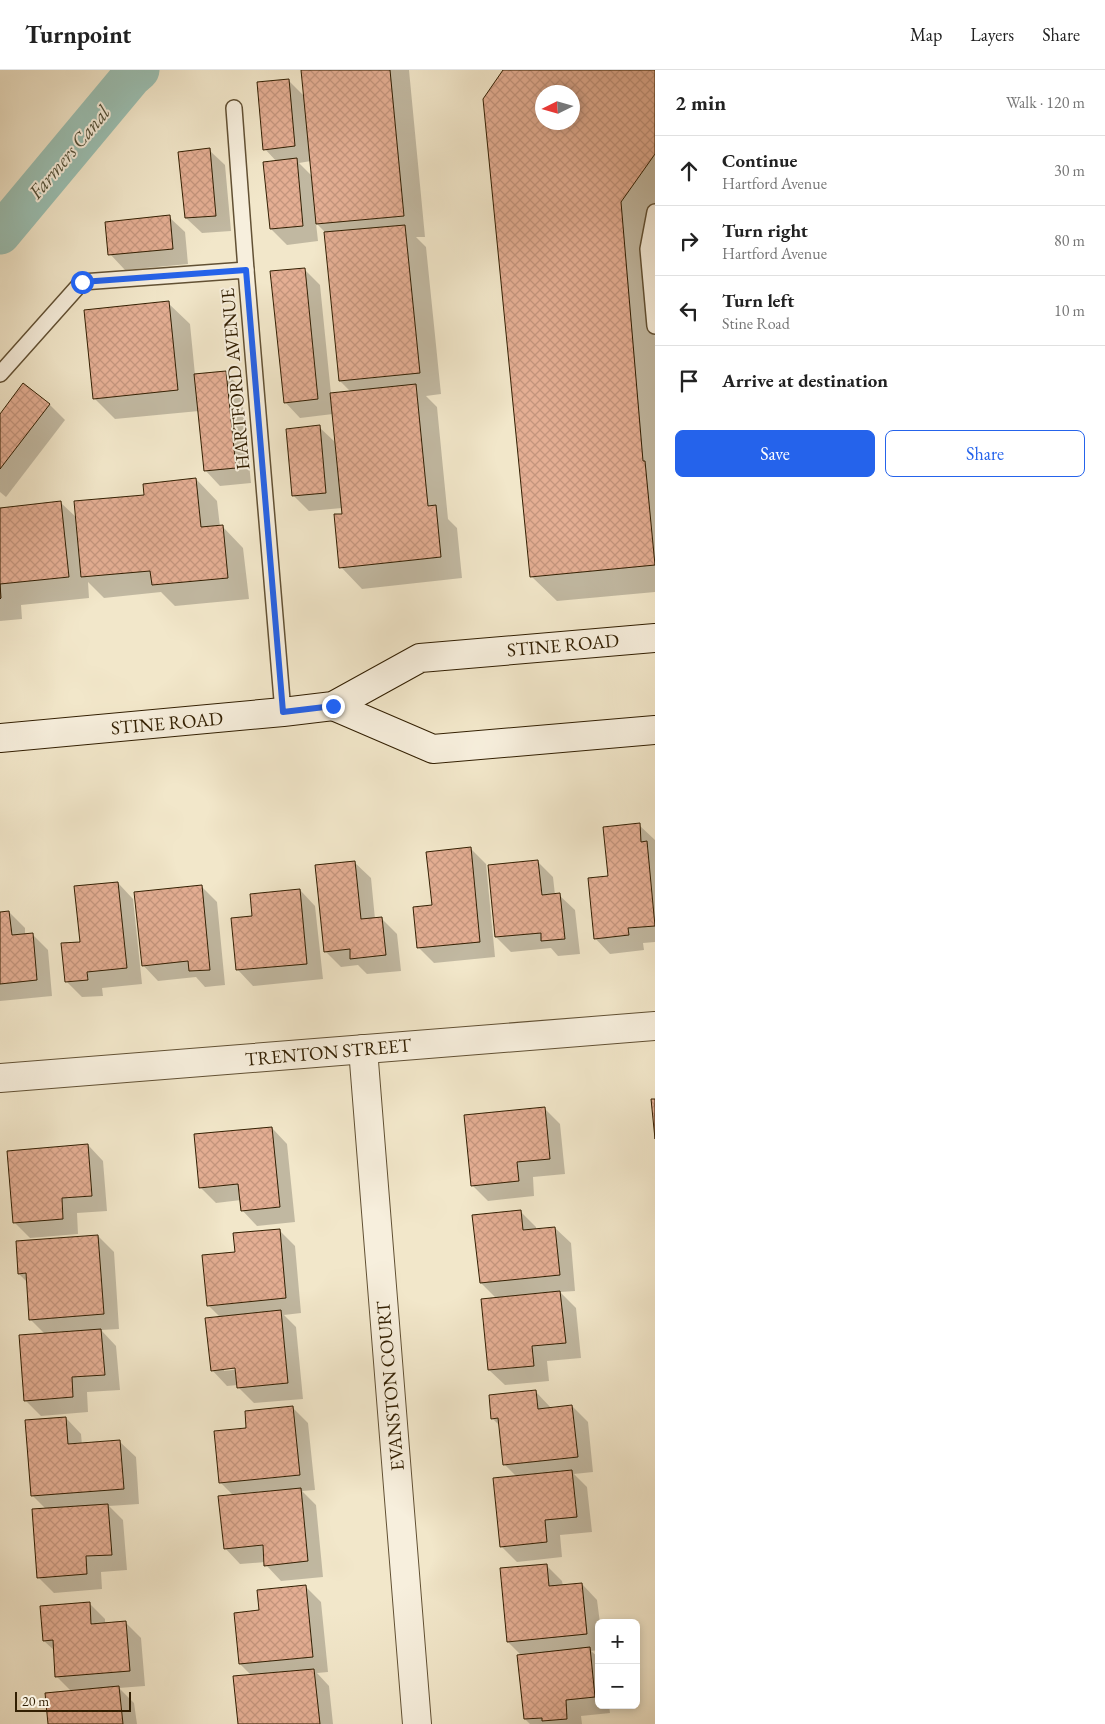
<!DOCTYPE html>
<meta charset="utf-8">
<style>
:root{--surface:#fff;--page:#f2f2f2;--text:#222;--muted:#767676;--line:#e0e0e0;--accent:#2563eb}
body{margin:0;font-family:"EB Garamond",serif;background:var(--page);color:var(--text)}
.controls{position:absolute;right:15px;bottom:15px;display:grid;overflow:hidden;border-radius:8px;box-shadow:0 2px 8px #0003}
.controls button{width:45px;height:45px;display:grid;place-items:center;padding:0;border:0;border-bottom:1px solid var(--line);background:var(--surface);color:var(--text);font:25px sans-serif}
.compass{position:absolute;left:535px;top:15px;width:45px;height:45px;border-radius:50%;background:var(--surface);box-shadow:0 2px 8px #0003;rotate:265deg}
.scale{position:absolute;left:15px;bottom:12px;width:116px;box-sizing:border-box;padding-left:5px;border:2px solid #321f02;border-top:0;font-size:14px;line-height:18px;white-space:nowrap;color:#321f02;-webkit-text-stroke:4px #f7efdd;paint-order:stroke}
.stop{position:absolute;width:15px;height:15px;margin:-11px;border:4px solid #2563eb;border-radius:50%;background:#fff}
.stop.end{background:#2563eb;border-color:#fff;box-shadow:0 1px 5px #0008}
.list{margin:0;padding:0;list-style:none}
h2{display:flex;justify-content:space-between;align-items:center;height:65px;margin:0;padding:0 20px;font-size:21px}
h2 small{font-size:16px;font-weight:400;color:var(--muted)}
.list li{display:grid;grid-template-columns:32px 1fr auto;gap:15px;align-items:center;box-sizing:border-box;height:70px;padding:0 20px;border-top:1px solid var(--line)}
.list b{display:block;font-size:19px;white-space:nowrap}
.list p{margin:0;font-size:16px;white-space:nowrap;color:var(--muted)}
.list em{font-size:16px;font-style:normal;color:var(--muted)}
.actions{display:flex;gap:10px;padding:15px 20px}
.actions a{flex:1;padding:11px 0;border:1px solid var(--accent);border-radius:8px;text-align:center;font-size:18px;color:var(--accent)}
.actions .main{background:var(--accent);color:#fff}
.icon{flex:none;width:28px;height:28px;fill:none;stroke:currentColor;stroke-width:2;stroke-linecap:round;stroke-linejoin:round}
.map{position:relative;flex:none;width:655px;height:1654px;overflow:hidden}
header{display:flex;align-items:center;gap:30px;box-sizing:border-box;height:70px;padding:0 25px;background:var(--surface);border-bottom:1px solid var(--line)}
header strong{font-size:24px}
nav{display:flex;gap:28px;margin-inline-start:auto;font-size:18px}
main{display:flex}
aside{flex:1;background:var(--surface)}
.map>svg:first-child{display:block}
.shadow{fill:#0003;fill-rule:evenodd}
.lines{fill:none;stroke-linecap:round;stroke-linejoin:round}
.canal{stroke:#9bc0b3;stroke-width:41}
.building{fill:url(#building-cross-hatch);stroke:#321f02;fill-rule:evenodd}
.service-casing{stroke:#625134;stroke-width:18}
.minor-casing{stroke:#625134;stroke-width:30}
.secondary-casing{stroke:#321f02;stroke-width:30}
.service{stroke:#f7efdd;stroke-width:15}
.minor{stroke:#f7efdd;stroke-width:28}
.secondary{stroke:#f7efdd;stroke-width:28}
.route{stroke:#2563eb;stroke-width:6}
.labels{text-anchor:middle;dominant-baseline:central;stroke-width:4;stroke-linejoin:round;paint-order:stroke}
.street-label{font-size:19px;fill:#321f02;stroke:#f7efdd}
.water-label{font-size:20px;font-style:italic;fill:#524f37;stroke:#f7efdd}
</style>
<header>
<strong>Turnpoint</strong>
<nav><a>Map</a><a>Layers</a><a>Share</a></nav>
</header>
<main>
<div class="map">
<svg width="655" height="1654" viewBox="0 0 655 1654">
<defs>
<pattern id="building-cross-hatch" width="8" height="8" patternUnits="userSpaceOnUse" patternTransform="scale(1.25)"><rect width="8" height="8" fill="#e4ae93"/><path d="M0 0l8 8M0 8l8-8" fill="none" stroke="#c4957d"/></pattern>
</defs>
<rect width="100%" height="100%" fill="#f2e7ca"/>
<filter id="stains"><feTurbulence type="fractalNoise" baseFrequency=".004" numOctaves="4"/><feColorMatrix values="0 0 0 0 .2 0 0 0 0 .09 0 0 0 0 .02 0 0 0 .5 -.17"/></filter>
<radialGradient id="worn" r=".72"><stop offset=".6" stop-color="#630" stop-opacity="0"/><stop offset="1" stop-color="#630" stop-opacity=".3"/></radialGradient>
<g class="shadow">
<path d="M302,0H409L425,167H416L426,177L441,324L426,326L437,337L448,449L457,458L462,508L362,519L341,497L342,438L309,441L294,426L319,357L336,373L333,344L300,348L285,332L304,199L320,215L331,324L351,322L340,311L325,162L316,153L318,171L287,175L271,159L265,93L277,92L265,79L288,10L304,26ZM311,91L312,106L299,93Z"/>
<path d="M505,0H655V145L646,158L655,268V522L557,531L531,506ZM542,22H572V52H542Z"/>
<path d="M209,80L225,95L231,161L202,163L186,148Z"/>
<path d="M169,147L185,162L188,194L125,200L110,184Z"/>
<path d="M168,233L190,254L195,305L225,302L241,318L251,413L220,416L205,400L199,341L115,349L94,328Z"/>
<path d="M24,315L50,335L65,350L6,427L0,422V346Z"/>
<path d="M196,409L217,431L220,457L222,456L243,478L249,529L175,536L161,522L104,528L88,512L89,528L21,535L22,549L0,551V438L61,433L77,448Z"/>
<path d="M639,755L655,770V872L643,873L644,880L610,884L595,868L610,807Z"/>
<path d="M470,778L486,794L495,887L434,893L419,878L433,836Z"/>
<path d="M538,792L553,807L555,825H559L575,840L580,884L558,886L551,878L511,882L496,867Z"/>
<path d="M355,793L371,808L375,849L381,848L397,864L401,901L367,904L358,895L341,897L325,881Z"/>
<path d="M118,813L133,829L142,914L102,918L103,926L82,927L67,912L81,873Z"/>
<path d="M201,816L217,832L225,915L205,917L196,907L158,911L143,895Z"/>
<path d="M300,820L315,836L323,909L253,916L238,900L232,849L253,847Z"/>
<path d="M9,842L25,858V865L32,864L48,880L52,926L0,931V843Z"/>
<path d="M544,1038L560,1054L565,1104L533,1107L534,1126L488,1131L472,1115Z"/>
<path d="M272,1058L287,1074L295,1152L257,1156L242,1140L241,1130L216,1133L200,1117Z"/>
<path d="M88,1075L103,1091L107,1141L77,1143L78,1164L30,1168L14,1152Z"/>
<path d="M521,1142L536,1157V1160L555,1158L571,1173L575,1221L560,1222L576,1238L581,1288L547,1291L549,1311L505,1315L489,1300L497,1229L481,1213Z"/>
<path d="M279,1160L295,1176L301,1243L284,1245L296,1257L303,1329L254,1333L239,1318L238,1315L227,1316L212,1300L221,1248L208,1235L236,1184ZM241,1297V1299L224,1301V1298Z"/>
<path d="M98,1166L114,1182L119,1259L101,1260L116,1276L120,1320L87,1322L88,1342L41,1346L25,1330L45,1264L30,1249L27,1212L19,1204Z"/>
<path d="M536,1322L552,1339L572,1336L588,1352L593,1402L574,1404L587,1417L592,1462L560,1465L562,1487L517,1492L501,1476L517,1407L504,1394L500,1356L493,1349Z"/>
<path d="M293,1338L308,1353L315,1420L302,1421L316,1435L323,1507L281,1511L266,1495L265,1492L240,1494L225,1478L234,1426L220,1412L247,1359Z"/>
<path d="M66,1348L81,1364L82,1375L120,1372L136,1387L139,1434L109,1436L123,1450L127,1500L101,1502L102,1519L54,1523L39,1508L46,1439L32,1425Z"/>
<path d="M546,1495L562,1511L563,1516L582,1514L597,1530L600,1553L599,1580L591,1581L599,1588V1635H609L610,1643L581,1646L582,1654H530L525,1649L522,1586L508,1572Z"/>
<path d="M306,1517L321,1532L328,1602L317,1603L329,1616L333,1654H239L252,1606L240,1594L260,1541Z"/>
<path d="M89,1533L105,1549V1554L125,1552L141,1568L145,1616L119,1618L134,1633L137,1654H50L72,1622L56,1606L55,1581L44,1571Z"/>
</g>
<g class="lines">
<path class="canal" d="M0,164L131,7L139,0"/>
</g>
<g class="building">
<path d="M301,0H390L404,146L316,154Z"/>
<path d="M503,0H655V84L621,132L643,391H645L655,495L530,507L483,29ZM542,22H572V52H542Z"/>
<path d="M289,9L295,76L263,80L257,12Z"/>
<path d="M210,78L216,146L185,148L178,82Z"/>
<path d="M297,88L303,156L270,159L263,92Z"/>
<path d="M170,145L173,179L108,185L105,152Z"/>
<path d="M405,155L420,303L339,311L324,162Z"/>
<path d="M305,198L318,329L284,333L270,201Z"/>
<path d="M169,231L178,320L93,329L84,240Z"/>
<path d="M226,301L236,398L204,401L194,304Z"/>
<path d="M23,313L50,334L0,399V344Z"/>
<path d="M416,314L428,436L436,435L441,487L339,498L334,444H342L330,323Z"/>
<path d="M320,355L326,423L292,426L286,359Z"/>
<path d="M196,408L201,457L223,455L228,508L152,515L150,501L81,507L74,431L144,425L143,414Z"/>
<path d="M61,431L69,507L0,514L1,528L0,529V438Z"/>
<path d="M640,753L641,772L647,771L655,856L628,858L629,865L594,869L588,808L608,806L603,757Z"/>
<path d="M471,777L480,872L417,878L413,837L432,835L426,782Z"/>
<path d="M538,790L542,825L560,823L565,869L541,871V863L495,867L488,795Z"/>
<path d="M355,791L361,849L382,847L386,885L350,889V879L324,882L315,795Z"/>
<path d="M118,812L127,898L87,902L88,910L65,912L61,873L80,872L74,816Z"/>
<path d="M202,815L210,900L189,901L188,891L142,896L134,822Z"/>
<path d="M300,819L307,894L236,900L231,848L252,846L250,824Z"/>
<path d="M9,841L12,865L33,863L37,910L0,914V842Z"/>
<path d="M651,1029H655V1069Z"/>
<path d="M545,1037L550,1089L517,1092L519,1111L471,1116L464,1045Z"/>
<path d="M272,1057L280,1137L241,1141L238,1114L199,1118L194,1064Z"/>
<path d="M88,1074L92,1126L62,1128L63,1149L13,1153L7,1081Z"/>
<path d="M521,1140L523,1160L555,1157L560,1205L480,1213L472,1145Z"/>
<path d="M280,1159L286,1228L207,1236L202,1185L235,1182L233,1163Z"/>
<path d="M98,1165L104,1244L29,1250L26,1203L18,1204L16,1171Z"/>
<path d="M560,1221L566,1273L532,1276L534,1296L488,1300L481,1229Z"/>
<path d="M281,1240L288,1313L237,1318L235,1298L211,1301L205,1248Z"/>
<path d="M101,1259L105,1305L72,1307L73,1327L24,1331L19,1265Z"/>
<path d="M536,1320L538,1339L572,1335L578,1387L503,1395L498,1348L491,1349L489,1325Z"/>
<path d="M293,1336L300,1405L219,1413L214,1361L246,1358L245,1341Z"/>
<path d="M66,1347L68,1374L120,1370L124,1419L31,1426L25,1350Z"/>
<path d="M572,1400L577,1447L545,1450L547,1472L500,1477L493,1408Z"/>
<path d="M301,1418L308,1491L264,1496L263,1475L224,1479L218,1426Z"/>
<path d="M108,1434L112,1485L86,1486L87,1504L37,1508L32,1439Z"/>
<path d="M547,1494L549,1516L582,1513L587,1564L507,1572L500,1498Z"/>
<path d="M306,1515L313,1587L239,1594L234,1543L259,1540L257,1520Z"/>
<path d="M90,1532L91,1554L126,1551L130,1601L55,1607L53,1570L43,1571L40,1536Z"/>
<path d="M590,1577L595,1627L566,1630L567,1649L542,1651V1648L524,1649L517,1585Z"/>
<path d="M314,1599L320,1654H238L233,1606Z"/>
<path d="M119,1616L123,1654H48L45,1623Z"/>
</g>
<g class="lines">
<g class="service-casing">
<g id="service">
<path d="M234,38L246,200"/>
<path d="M655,142L648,179L655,256"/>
<path d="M0,304L82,212L246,200L283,642"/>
</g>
</g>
<g class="minor-casing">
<g id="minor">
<path d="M363,979L417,1654"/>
<path d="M0,1008L655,956"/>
</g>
</g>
<g class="secondary-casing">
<g id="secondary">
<path d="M333,636L433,679L655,660"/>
<path d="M0,668L283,642L333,636L420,588L655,568"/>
</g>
</g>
<use href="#service" class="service"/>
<use href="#minor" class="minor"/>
<use href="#secondary" class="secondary"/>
</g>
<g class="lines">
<path class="route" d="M82,212L246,200L283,642L333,636"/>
</g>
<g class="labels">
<g class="street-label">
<text transform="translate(235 309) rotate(-95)">HARTFORD AVENUE</text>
<text transform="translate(563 575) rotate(-5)">STINE ROAD</text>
<text transform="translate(167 653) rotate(-5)">STINE ROAD</text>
<text transform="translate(328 982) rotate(-5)">TRENTON STREET</text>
<text transform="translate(390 1316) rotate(-95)">EVANSTON COURT</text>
</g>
<g class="water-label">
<text transform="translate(69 82) rotate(-50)">Farmers Canal</text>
</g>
</g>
<rect width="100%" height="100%" filter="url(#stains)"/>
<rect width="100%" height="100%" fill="url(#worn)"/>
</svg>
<div class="controls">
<button>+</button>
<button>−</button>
</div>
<svg class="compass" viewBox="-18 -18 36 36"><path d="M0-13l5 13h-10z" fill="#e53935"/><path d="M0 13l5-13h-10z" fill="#767676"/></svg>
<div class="scale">20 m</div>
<div class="stop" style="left:82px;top:212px"></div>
<div class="stop end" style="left:333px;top:636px"></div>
</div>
<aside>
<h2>2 min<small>Walk · 120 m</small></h2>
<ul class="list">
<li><svg class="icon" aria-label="ahead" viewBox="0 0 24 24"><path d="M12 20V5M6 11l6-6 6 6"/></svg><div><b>Continue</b><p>Hartford Avenue</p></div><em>30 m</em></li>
<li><svg class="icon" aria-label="right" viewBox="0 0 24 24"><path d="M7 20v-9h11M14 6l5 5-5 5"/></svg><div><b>Turn right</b><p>Hartford Avenue</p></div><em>80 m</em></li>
<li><svg class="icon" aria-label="left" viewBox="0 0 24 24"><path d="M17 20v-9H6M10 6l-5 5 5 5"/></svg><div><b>Turn left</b><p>Stine Road</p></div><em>10 m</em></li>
<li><svg class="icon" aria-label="arrive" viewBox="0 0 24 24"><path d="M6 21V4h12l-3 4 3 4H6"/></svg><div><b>Arrive at destination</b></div></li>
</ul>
<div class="actions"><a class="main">Save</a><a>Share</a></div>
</aside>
</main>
